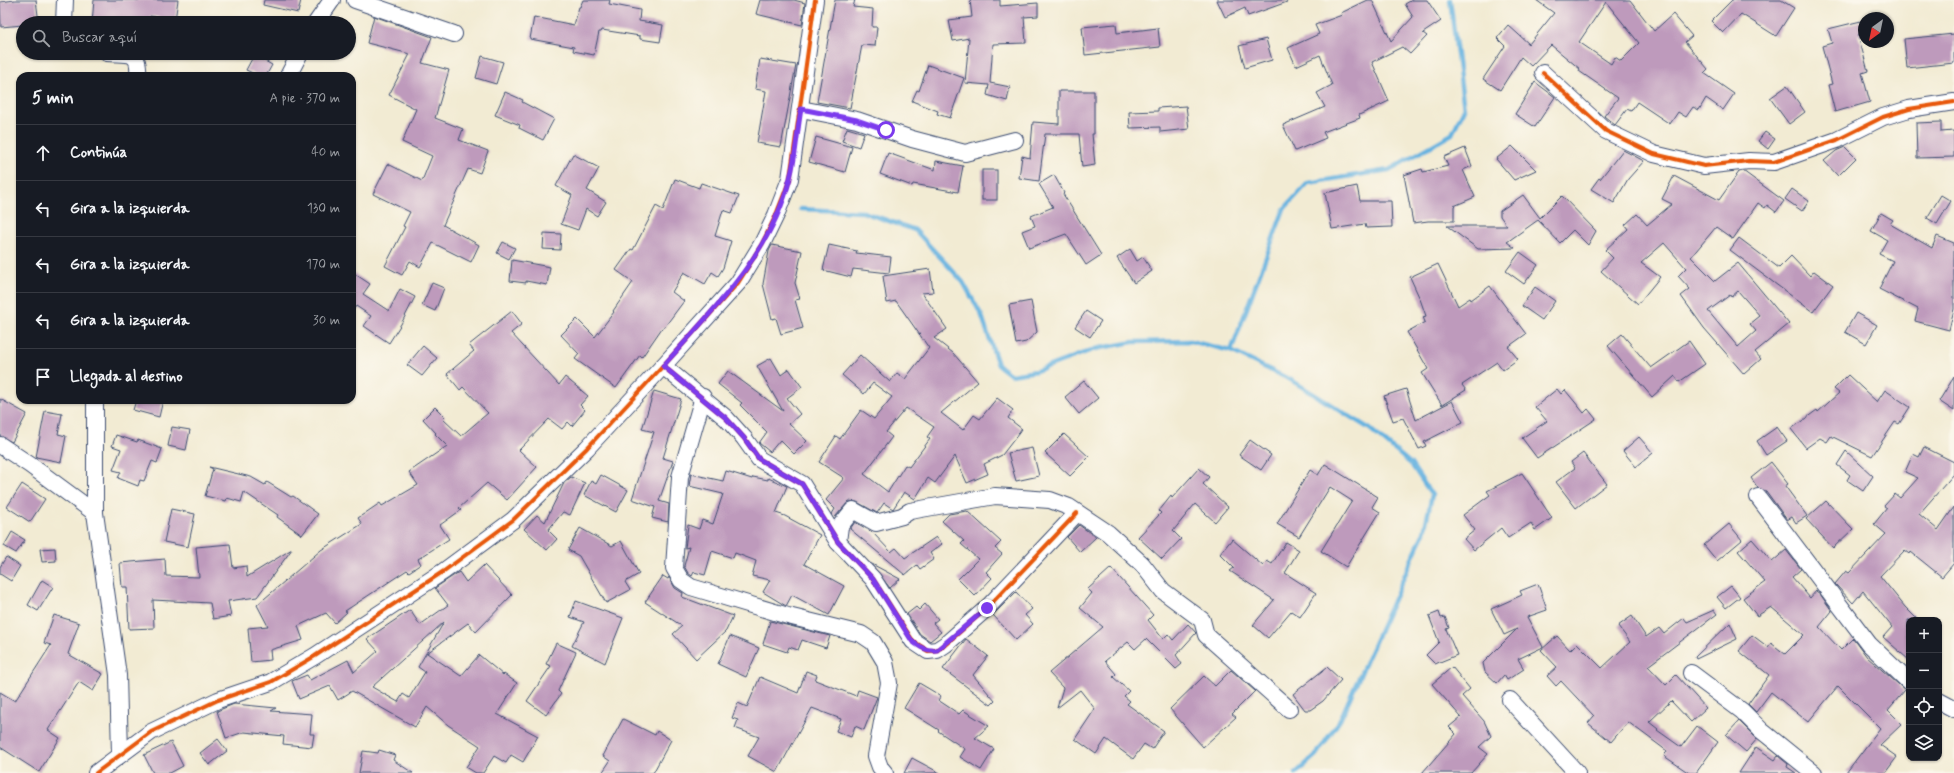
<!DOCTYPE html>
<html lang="es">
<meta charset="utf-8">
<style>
:root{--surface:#171b24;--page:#20242c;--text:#f1f3f6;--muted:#9ea1a6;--line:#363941}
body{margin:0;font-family:Mynerve,sans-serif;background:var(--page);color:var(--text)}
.controls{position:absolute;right:12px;bottom:12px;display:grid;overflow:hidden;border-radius:8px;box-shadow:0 1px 3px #0004}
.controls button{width:36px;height:36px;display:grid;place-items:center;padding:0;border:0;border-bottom:1px solid var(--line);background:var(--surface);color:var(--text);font:20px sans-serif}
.compass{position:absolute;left:1858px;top:12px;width:36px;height:36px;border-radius:50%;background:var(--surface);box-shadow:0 1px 3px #0004;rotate:213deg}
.stop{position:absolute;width:12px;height:12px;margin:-9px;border:3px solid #7c3aed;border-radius:50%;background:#fff}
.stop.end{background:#7c3aed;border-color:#fff;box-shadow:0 1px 4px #0008}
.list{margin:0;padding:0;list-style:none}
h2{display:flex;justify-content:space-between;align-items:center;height:52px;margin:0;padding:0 16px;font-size:17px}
h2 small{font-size:13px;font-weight:400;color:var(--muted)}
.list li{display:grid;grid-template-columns:26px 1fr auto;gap:12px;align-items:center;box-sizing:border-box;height:56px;padding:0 16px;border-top:1px solid var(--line)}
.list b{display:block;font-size:15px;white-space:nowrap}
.list em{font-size:13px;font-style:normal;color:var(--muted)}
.icon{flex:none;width:22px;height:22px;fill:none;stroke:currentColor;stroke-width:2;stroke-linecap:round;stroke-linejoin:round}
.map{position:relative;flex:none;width:1954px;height:773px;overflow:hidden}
.search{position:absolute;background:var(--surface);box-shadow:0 1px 3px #0004;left:16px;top:16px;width:340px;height:44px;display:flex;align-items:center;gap:10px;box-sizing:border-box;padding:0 14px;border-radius:22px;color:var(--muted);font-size:15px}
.panel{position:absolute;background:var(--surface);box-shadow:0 1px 3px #0004;left:16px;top:72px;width:340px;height:332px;border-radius:12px}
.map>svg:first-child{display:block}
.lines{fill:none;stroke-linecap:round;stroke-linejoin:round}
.stream{stroke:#67b3e0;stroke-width:4.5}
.building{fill:#be9abc;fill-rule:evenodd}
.street-casing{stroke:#3b4b70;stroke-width:18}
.street{stroke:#fff;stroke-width:16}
.cycleway-casing{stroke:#fbf7ec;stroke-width:6}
.cycleway{stroke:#e8590c;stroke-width:4}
.route{stroke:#7c3aed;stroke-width:5}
</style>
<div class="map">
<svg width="1954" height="773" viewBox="0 0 1954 773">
<rect width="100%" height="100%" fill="#fbf7ec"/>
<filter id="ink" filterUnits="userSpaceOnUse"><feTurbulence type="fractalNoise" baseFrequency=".025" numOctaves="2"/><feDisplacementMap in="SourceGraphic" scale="8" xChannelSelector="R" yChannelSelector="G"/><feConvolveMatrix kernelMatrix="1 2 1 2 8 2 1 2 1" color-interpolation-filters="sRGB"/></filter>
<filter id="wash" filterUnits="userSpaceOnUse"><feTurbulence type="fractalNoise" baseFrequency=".012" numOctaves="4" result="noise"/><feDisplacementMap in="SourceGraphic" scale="16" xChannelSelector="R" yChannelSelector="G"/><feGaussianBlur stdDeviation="0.9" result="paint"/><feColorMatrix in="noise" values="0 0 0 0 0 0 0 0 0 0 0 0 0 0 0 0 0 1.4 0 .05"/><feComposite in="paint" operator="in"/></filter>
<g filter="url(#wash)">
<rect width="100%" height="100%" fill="#f2ebd3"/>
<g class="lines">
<g class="stream">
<path d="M800,209L863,212L915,230L963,282L982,316L998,365L1011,375L1036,371L1095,349L1133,342L1190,341L1231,351L1291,380L1370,429L1411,464L1432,495L1424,532L1340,720L1316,755L1296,773"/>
<path d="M1231,351L1284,209L1308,183L1389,170L1452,134L1464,109L1450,0"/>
</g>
</g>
<g id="blocks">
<g class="building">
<path d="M15,0H36L39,23H23V25L1,27L0,2Z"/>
<path d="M94,0H178L175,20L150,16V23H92Z"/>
<path d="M264,0H301L298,13L263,5Z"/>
<path d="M583,0H610L609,4L640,10L639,21L663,25L660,42L640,39V36L602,30L601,32H599L594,55L573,51L574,47L530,39L534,17L574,25L579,7H580Z"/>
<path d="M760,0H794L805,3L802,25L756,14Z"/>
<path d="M835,0H855L853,7L873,9L872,27H877L875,46L862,45L850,108L817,102Z"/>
<path d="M970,0H1000V6L1038,3V16L1024,17L1026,43L993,44L990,83L1010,87L1007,101L987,95L989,85L965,83L969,38L953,41L949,20L972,17Z"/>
<path d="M1217,0H1287V2L1248,16L1245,8L1225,17Z"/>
<path d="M1368,0H1372L1391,41L1413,17L1405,4L1412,0H1427L1441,21L1423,33L1427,36L1410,54L1402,47L1372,62L1389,101L1359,115L1360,118L1323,132L1326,138L1295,151L1283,125L1325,107L1317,93L1332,85L1320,55L1296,66L1288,48L1319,34L1315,25L1342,15L1341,13Z"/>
<path d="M1536,0H1630L1654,31L1673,14L1692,36L1685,42L1708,69L1704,73L1734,94L1723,110L1706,98L1699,110L1693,107L1686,117L1678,112L1670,124L1637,102L1631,111L1627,109L1615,125L1604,116L1618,98L1579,71L1580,69L1551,45L1531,66L1521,57L1500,90L1483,79L1505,46L1497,38L1508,25L1529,44L1554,13ZM1606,2L1639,43L1621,61L1615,57L1611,64L1579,42Z"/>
<path d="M1732,0H1781L1794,8L1776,36L1741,14L1723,33L1711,21Z"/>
<path d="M374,16L432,37L422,63L449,70L435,118L463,129L459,140L488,151L480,173L468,169L443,225L479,245L471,262L433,243L420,267L410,261L402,275L385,266L405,227L403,226L410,212L373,194L388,164L422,181L432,156L402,142L416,109L389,95L410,54L367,43Z"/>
<path d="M1861,21L1864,33L1858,35L1868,71L1862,73L1870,102L1835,112L1828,85L1832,84L1822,46L1832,43L1828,29Z"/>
<path d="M1116,24L1117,33L1158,28L1160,47L1085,55L1082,27Z"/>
<path d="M1954,34V63L1907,68L1904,39Z"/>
<path d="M1266,39L1272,60L1245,68L1239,46Z"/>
<path d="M254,55L272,65L266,76H259L246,70Z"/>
<path d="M482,56L503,62L496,84L476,78Z"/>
<path d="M760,59L796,65L781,147L757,143L766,91L755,89Z"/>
<path d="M928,65L964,78L950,118L937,114L938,111L912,101L917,90L919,91Z"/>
<path d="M1535,82L1555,97L1535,127L1515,114Z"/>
<path d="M1787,86L1805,112L1789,124L1770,98Z"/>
<path d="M1059,91H1094V134H1092L1095,165L1082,167L1079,134H1045L1039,181L1019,178L1022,156L1030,158L1033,122L1059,124Z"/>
<path d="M505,92L523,100L522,102L554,119L543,140L519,128L520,125L495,115Z"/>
<path d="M1186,106L1189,129L1160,132V127L1130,128L1129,112L1158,111V108Z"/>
<path d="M1941,122V132L1954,131V157L1917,158L1916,123Z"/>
<path d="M847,128L864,133L859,147L842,141Z"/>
<path d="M1765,132L1775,139L1768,149L1758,141Z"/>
<path d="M816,137L852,147L845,172L809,162Z"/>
<path d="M1512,146L1536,170L1514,180L1496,159Z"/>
<path d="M1845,147L1856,158L1838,176L1824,161L1836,151Z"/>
<path d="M1465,148L1472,166L1463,170L1475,197L1454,206V221H1428L1413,223L1404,175L1422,169L1423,172L1448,166L1444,157Z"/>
<path d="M1623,150L1644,161L1628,179L1614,203L1591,189L1599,178L1600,179Z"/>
<path d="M888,153L935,170L936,161L963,166L958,192L913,184L912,186L880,174Z"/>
<path d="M573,154L599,168L587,190L606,202L597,216L586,209L578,230L561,224L572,195L556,186Z"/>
<rect x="982" y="170" width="15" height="30"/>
<path d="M1743,171L1784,201L1776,212L1767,205L1765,208L1758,203L1733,239L1716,227L1691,257L1715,281L1738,263L1789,324L1755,352L1761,359L1744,374L1704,328L1681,296L1690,289L1678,276L1686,268L1664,243L1641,263L1660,277L1638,304L1601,271L1613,258L1605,250L1628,229L1625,225L1637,214L1647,225L1672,204L1662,199L1674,176L1719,200L1739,172ZM1738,291L1760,316L1750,324L1756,331L1738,347L1708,311L1730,295L1731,297Z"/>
<path d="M1054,175L1064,193L1063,194L1101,255L1086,265L1066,234L1029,248L1022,231L1035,226L1031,216L1053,207L1039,184Z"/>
<path d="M675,179L699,188L701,183L739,196L732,213L723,210L715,236L731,241L723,268L718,276L712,272L705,284L684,272L672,292L684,301L663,329L662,328L642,357L640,355L616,388L575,359L579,354L561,335L577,319L595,337L614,312L613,311L633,282L616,270L631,249L633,250L656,206L663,210Z"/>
<path d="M1357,186L1360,201H1391L1392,227L1366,228L1365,224L1332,229L1325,193Z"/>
<path d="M1792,189L1809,201L1802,211L1785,199Z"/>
<path d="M1523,195L1540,218L1562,196L1596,231L1588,245L1573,230L1560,243L1538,220L1507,242L1515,248L1478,249L1447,226H1507L1500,216V211Z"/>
<path d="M1941,195L1951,201L1937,224L1927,218Z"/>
<path d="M1881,213L1893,220L1890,224L1932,248L1937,236L1954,243V309L1949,330L1915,321L1918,309L1879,289L1893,261L1879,254L1887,240L1871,231Z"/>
<path d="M544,233L561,234L560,250L543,249Z"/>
<path d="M1739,238L1779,268L1791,256L1810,276L1814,271L1833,285L1813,312L1730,250Z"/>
<path d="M503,242L515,248L509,259L497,253Z"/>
<path d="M772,245L802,251L795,283L800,299L795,300L803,328L781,334L776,318L772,319L763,284L769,251Z"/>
<path d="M829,245L857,251L856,253L891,257L889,273L853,269L851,277L823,270Z"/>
<path d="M1130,249L1137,261L1143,257L1152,271L1134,283L1117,258Z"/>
<path d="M1520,252L1538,265L1524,284L1506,271Z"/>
<path d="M512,260L550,267L547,285L526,281V283L510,281Z"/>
<path d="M1438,264L1458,306L1470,298L1471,300L1490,286L1526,334L1508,347L1518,359L1503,370L1497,362L1462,385L1466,390L1442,405L1422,373L1428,369L1407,332L1425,322L1423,317L1426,316L1420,299L1410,277Z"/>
<path d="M930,269L933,292L922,293L947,329L934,338L953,353L978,382L941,413L963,430L974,415L980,419L997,398L1013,410L1008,418L1022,429L1002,455L984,464L988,474L967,483L955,456L935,483L928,478L915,499L904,492L893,509L884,503L877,513L857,502L849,501L835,517L832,514L835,509L826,500L844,478L819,462L836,436L840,439L861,410L874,419L892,397L873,383L864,394L842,375L860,355L890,382L897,373L905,379L929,348L896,301L887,303L883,276ZM906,408L934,427L927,437L930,439L909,467L905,465L888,492L864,474L892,437L886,432Z"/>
<path d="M352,272L370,284L363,294L389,311L400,289L415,297L401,324L389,343L364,326L371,316L356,306L352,312Z"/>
<path d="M432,283L444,288L435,311L422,305Z"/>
<path d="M1535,287L1555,301L1542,320L1522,306Z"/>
<path d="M1031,301L1037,332L1026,342L1016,344L1009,305Z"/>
<path d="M512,311L522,324L511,333L559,385L565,377L588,396L580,405L585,410L572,426L568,422L562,429L549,419L519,450L537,467L507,500L487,483L459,508L461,510L440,525L449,539L418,559L421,564L409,572L407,570L345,611L347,612L335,623L326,613L298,626L303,640L270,650L271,660L251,662L248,628L268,626L257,605L321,550L362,524L358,518L380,503L382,506L418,485L409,472L447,446L435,434L436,433L423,419L435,407L445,417L443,419L461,436L488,413L463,387L460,390L447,374L474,351L469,345Z"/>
<path d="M1086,311L1101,321L1090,337L1075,327Z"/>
<path d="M1856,313L1877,325L1866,344L1845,332Z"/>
<path d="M1622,334L1651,368L1689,341L1705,364L1679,382L1675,376L1652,397L1608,346Z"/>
<path d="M423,346L437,358L422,376L407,365Z"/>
<path d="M771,358L781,375L789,369L802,387L787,398L800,414L789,424L807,441L794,454L780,440L770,452L759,443L767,432L740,405L742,403L718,384L728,371L783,411L757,366Z"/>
<path d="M1848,375L1877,402L1885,390L1910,407L1899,424L1895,422L1872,456L1831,436L1827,442L1820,438L1806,448L1791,429L1817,410L1818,412L1839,393L1834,389Z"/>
<path d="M1954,377V411L1939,401Z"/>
<path d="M1084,381L1098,398L1079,414L1065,397Z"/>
<path d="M1406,389L1416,420L1452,401L1463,422L1424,442L1426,446L1419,449L1403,418L1393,421L1384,396Z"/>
<path d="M1557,389L1561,394L1565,390L1584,413L1588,409L1596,419L1537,458L1522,438L1547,421L1535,407Z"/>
<path d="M654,391L681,399L663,458L673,461L659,501L669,504L668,522L652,518L655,507L632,499L654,432L642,429Z"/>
<path d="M0,399L27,414L12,442L0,436Z"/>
<path d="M136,400H163L159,417L133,410Z"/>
<path d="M45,411L62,414L58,434L66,436L61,462L36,457Z"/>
<path d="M172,427L190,430L186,450L168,446Z"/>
<path d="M1777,427L1787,441L1766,455L1757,441Z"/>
<path d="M1064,434L1089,457L1070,476L1045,453Z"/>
<path d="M116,435L137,442L138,440L162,449L157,463L152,461L144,481L140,480L138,486L118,478L121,472L113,470L121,449L112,446Z"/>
<path d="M1639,437L1653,453L1636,467L1623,451Z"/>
<path d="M1250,440L1271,455L1261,470L1239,455Z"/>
<path d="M1924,447L1954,462V474L1919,514L1938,530L1954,507V563L1942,577L1911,552L1910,554L1905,550L1880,576L1905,607L1918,620H1908L1909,660L1883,637L1892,627L1863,591L1853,603L1835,584L1846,571L1849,573L1886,534L1874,524L1887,508L1884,506L1895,494L1900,498L1918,478L1905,472L1913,454L1919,457Z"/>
<path d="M1032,448L1039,476L1016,481L1008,453Z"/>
<path d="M1846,451L1873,476L1863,491L1847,480L1850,475L1837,465Z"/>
<path d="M1583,453L1607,484L1576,508L1556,482L1575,468L1571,462Z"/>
<path d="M1771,462L1788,484L1785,486L1807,516L1796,523L1792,517L1787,520L1766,491L1758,488L1751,478Z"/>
<path d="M1325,464L1378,497L1372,507L1380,512L1346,567L1321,551L1352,501L1330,487L1299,537L1277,524L1310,470L1318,475Z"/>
<path d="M209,467L251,477L265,485L267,482L291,497L293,496L318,514L302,535L277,517L278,515L244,492L241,502L227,498L226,501L205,496L213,469Z"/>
<path d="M1199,468L1209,477L1203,484L1228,507L1215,522L1195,504L1173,531L1181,539L1162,559L1138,537L1161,513L1159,511L1171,496L1172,498Z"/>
<path d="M726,471L752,479L753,477L768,480V478L787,486L776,513L785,516L820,535L804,564L844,586L829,615L792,595L786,606L763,592L770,580L752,576L756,561L735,553L733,558L712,551L705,575L694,572L692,576L688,573L684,566L689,547L685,548L688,525L699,529L702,520L713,524L723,494L689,486L691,474L723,481Z"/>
<path d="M1522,473L1552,518L1535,530L1531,523L1508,538L1501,528L1474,550L1464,539L1475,530L1463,515L1490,495L1487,491Z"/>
<path d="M601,475L628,490L616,512L584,495L591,481L596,484Z"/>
<path d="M571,477L585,483L570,515L563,512L548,530L557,539L547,550L524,529L537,515L545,522L564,483Z"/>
<path d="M22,484L45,499L30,522L7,507Z"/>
<path d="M1826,501L1853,529L1833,548L1806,519Z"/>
<path d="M171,509L195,514L188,547L164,542Z"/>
<path d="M967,511L1001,542L995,548L1002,554L986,572L992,578L975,596L958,579L978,559L961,544L964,541L942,521L949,514Z"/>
<path d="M855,522L872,532L891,552L896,548L905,558L936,537L942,544L930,553L934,559L920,569L917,565L905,575L850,529Z"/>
<path d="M1729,524L1742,540L1717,561L1704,545Z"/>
<path d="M1079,525L1096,537L1080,552L1067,537Z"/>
<path d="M580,528L612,546L621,541L639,574L625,582L630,590L606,603L579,556L568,550Z"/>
<path d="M12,532L25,540L16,553L4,546Z"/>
<path d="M1232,539L1263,566L1267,561L1272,564L1286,542L1299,550L1285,573L1316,593L1300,617L1291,611L1268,638L1253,625L1274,600L1230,571L1234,568L1220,554Z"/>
<path d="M1752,539L1772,562L1786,550L1801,569L1792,577L1810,598L1816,591L1820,594L1832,611L1819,627L1841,650L1853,638L1867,657L1905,690L1888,710L1902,724L1880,745L1897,757L1885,773H1846L1880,728L1838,686L1808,722L1771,692L1756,712L1748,704L1769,675L1739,651L1752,635L1768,647L1771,643L1785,654L1804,635L1771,607L1757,616L1743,598L1765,582L1738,551Z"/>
<path d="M230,544L233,568L246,566L247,577L292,549L257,597L228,601L231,616L213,619L210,603L153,600L154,628L129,629L127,587H122L120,563L165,559L166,576L199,577L196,547Z"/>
<path d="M55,548L56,561L42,562L40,549Z"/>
<path d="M6,557L20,566L11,581L0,574V567Z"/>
<path d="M870,563L900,579L890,588Z"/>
<path d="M484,565L512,595L476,632L468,623L427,653L461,676L479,655L503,675L504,674L517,683L497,714L538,736L523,762L511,755L506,763L494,756L483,773H476L466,767L480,746L448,725L427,707L415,727L352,691L338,700L330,686L299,699L292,681L307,675L310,680L348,660L354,672L378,651L367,639L410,610L420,625L448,605L435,588L459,572L466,582ZM444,622L418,667L425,672L409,698L403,694L398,702L372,687Z"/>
<path d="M1111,568L1153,615L1148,620L1163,639L1168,634L1173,640L1188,624L1196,633L1176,655L1182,664L1176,669L1146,639L1135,649L1128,642L1105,661L1116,674L1113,677L1129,691L1124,696L1130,701L1127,704L1164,731L1152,749L1144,744L1133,759L1106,739L1096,754L1075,739L1095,709L1080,690L1057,708L1063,688L1049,673L1103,627L1080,608L1092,593L1088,589Z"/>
<path d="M663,576L668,579L669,577L675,588L683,593L682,597L733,616L726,631L696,659L673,634L682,626L645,602Z"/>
<path d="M42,580L53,587L38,611L28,605Z"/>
<path d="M1538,584L1547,610L1527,617L1543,647L1518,659L1524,669L1507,680L1504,675L1497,683L1485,672L1483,663L1517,629L1504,635L1491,609L1522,595L1520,591Z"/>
<path d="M1731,586L1740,597L1726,608L1717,597Z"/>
<path d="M1016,592L1032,609L1025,615L1033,624L1016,640L993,615Z"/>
<path d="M576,601L623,618L605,663L572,646L584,622L570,617Z"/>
<path d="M925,604L938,619L933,623L941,632L930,641L920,634L907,614L916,607L919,610Z"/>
<path d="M1714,610L1717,614L1648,666L1666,685L1676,675L1706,708L1691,722L1671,701L1649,722L1658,729L1657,730L1681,747L1697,726L1718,742L1696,773H1689L1664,756L1667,751L1628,722L1611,742L1588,723L1594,716L1561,681L1556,686L1547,676L1557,667L1541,650L1557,636L1570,650L1577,643L1602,668L1630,642L1618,626L1632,616L1646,637L1659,628L1664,634L1684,618L1687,622Z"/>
<path d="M1439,612L1441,618L1445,617L1449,628L1446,629L1457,655L1435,664L1426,655L1439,642L1429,616Z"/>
<path d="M54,615L79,623L68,654L103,674L93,691L79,682L48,730L60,738L39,772L0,747V692L15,701L51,645L44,643Z"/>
<path d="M770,621L830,636L826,648L802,640L798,650L789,647L787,652L763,644Z"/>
<path d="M1730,623L1737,639L1696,659L1695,657Z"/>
<path d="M730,636L759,648L746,677L718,664Z"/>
<path d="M966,639L988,656L973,675L995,701L991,705L943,669Z"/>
<path d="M556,643L576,652L558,691L561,694L546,715L527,701L551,666L546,664Z"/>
<path d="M1327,667L1341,680L1323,701L1310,710H1305L1293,694Z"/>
<path d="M1452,667L1470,689L1462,696L1484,721L1491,736L1479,747L1488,754L1471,773H1422L1456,734L1449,727L1461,717L1432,684Z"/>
<path d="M1231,670L1255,691L1232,714L1236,717L1203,747L1170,709L1204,676L1215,686Z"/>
<path d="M806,671L817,675L815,680L856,696L858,690L877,697L864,730L855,726L851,737L836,731L841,719L812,708L777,772L748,756L759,737L735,728L738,720L732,718L738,703L747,707L760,677L798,693Z"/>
<path d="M919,683L941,696L938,700L959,714L963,710L989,726L975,738L994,749L981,770L960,757L965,749L938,731L939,730L904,708Z"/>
<path d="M234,704L276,708L271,711L312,714L310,734H314L312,747L283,744L284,736L244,732L226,738L217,711Z"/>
<path d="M623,719L655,735L657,731L671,740L653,773H602L610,761L603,756Z"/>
<path d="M1739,721L1757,739L1746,752L1726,735Z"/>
<path d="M218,739L227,751L209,765L200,753Z"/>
<path d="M171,742L183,766L170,773H153L144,755Z"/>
<path d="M1756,747L1775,760L1778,756L1788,764L1787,767L1796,773H1739Z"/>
<path d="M379,750L395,755L393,760L413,773H359L363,751L378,753Z"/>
<path d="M912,758L940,773H904Z"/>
</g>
</g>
</g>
<g filter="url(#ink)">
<use href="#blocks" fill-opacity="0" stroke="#3b4b70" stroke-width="1"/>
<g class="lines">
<g class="street-casing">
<g id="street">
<path d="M355,0L454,34"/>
<path d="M64,23L65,0"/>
<path d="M316,23L332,0"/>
<path d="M107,53C128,55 140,49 138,76"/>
<path d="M1543,73L1606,131L1654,154L1704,166L1749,161L1774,162L1837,140L1883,117L1909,109L1954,102"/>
<path d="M288,76L300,53"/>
<path d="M801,109L857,120L912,139L965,153L1015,140"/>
<path d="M663,366L726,418L744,438L759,459L802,484L838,542L873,579L913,641L928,651L937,650L946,644L987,608L1077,513"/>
<path d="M703,397L680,477L674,568L681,580L691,587L788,616L861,634L873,642L885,662L889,683L876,756L880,767L885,773"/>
<path d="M95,400V513L118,675L120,754"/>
<path d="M0,445L30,465L95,513"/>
<path d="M1758,497L1869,644L1909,682"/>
<path d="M838,542L840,526L853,510L876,523L902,516L910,511L995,496L1050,500L1069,507L1108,533L1142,564L1163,591L1202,620L1206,635L1289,709"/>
<path d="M1691,673L1742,711L1762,731L1814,773"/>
<path d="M1510,700L1577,773"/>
<path d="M1939,701L1954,709"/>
<path d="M96,773L151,732L218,700L271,682L315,656L444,571L513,520L587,448L663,366L738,283L762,244L776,215L790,179L815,0"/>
</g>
</g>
<use href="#street" class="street"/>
<g class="cycleway-casing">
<g id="cycleway">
<path d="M1543,73L1606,131L1654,154L1704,166L1749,161L1774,162L1837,140L1883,117L1909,109L1954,102"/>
<path d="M663,366L726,418L744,438L759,459L802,484L838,542L873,579L913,641L928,651L937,650L946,644L987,608L1077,513"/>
<path d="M96,773L151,732L218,700L271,682L315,656L444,571L513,520L587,448L663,366L738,283L762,244L776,215L790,179L815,0"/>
</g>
</g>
<use href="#cycleway" class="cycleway"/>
</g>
</g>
<g class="lines" filter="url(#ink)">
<path class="route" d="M886,130L857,120L801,109C797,131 796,156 790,178C771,254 713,310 663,366L726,418L744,438L759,459L802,484L838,542L873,579L912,641C921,648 926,651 937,650L987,608"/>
</g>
</svg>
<div class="controls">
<button>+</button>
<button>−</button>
<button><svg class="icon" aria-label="locate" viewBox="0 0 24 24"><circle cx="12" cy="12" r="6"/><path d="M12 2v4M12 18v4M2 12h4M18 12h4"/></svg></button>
<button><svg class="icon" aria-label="layers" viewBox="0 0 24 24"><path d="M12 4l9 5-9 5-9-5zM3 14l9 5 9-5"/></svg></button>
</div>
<svg class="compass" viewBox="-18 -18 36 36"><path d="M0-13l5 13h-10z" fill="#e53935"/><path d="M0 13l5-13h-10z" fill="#9ea1a6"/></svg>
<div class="stop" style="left:886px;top:130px"></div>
<div class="stop end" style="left:987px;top:608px"></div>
<div class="search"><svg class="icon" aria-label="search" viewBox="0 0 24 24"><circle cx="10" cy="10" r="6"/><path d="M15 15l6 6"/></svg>Buscar aquí</div>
<section class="panel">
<h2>5 min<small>A pie · 370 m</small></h2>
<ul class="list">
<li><svg class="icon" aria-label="ahead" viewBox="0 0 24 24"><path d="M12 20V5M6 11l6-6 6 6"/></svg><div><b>Continúa</b></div><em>40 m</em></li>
<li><svg class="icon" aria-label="left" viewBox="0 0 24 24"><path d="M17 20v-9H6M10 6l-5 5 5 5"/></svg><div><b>Gira a la izquierda</b></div><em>130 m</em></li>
<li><svg class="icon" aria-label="left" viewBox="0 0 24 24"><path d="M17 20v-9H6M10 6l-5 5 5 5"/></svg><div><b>Gira a la izquierda</b></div><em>170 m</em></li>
<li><svg class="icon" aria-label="left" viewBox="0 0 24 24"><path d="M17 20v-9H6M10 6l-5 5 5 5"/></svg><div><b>Gira a la izquierda</b></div><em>30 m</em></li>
<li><svg class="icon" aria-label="arrive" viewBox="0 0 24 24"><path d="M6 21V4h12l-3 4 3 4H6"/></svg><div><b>Llegada al destino</b></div></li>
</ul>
</section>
</div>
